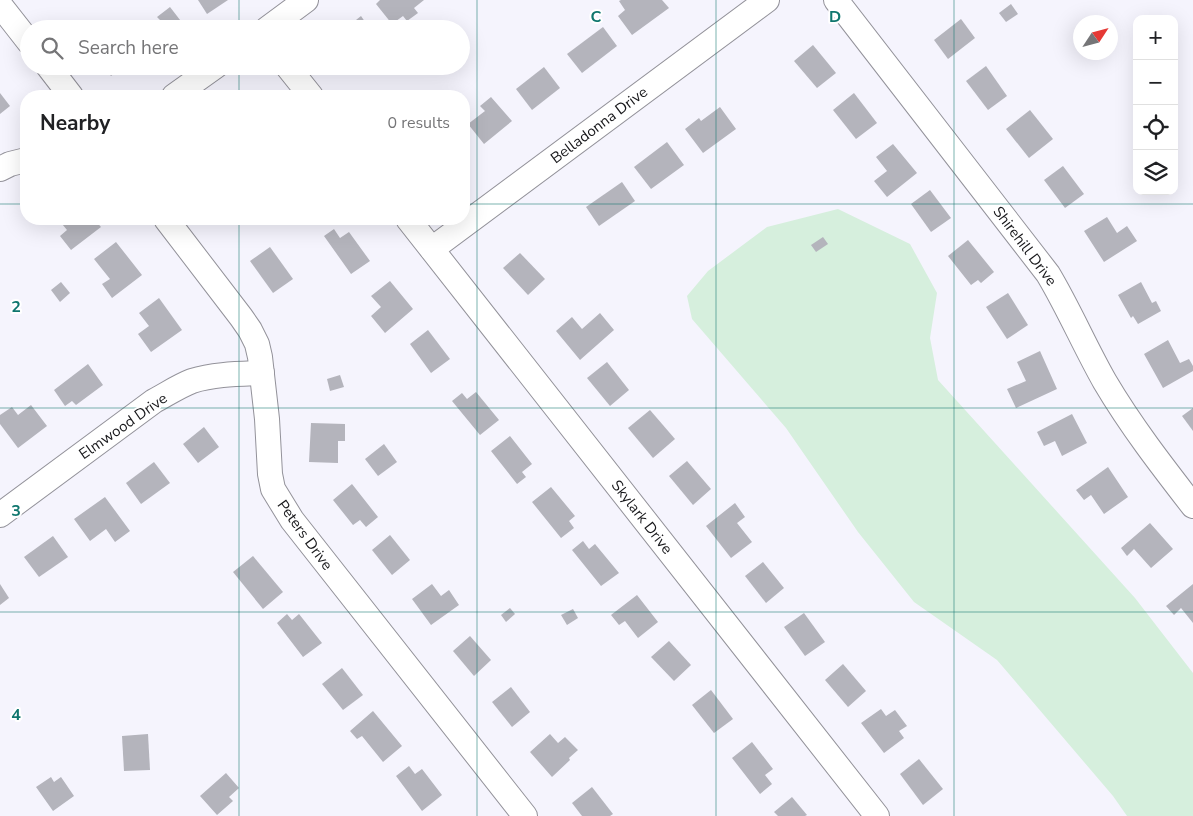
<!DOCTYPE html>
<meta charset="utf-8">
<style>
:root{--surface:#fff;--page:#f6f6f6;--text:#202124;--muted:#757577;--line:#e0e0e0}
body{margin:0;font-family:"Nunito Sans",sans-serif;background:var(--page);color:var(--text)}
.controls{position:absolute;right:15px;top:15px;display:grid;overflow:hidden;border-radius:10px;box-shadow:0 5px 20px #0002}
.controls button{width:45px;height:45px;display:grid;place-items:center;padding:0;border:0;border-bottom:1px solid var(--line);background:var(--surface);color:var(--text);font:25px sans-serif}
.compass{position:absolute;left:1073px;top:15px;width:45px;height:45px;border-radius:50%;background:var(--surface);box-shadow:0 5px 20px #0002;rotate:54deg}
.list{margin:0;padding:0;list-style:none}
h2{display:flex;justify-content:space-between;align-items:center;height:65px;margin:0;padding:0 20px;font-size:21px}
h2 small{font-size:16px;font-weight:400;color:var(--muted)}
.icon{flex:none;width:28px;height:28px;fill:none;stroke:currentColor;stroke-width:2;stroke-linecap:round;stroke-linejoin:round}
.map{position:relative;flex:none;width:1193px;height:816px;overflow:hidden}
.search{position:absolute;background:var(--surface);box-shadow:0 5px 20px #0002;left:20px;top:20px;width:450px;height:55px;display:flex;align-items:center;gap:12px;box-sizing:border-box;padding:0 18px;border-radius:28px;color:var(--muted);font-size:19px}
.panel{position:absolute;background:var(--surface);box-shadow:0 5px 20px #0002;left:20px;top:90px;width:450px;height:135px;border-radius:20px}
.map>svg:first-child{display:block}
.green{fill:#d6efdd}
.building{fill:#b4b4bc}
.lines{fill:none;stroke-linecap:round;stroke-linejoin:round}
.street-casing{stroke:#93929a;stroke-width:26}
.street{stroke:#fff;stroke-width:24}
.grid{fill:none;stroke:#0f766e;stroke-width:1;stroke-opacity:0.55}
.labels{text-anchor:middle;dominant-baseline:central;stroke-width:4;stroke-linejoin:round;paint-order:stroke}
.street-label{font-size:15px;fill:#161619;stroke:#fff}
.grid-label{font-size:16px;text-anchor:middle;font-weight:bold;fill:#0f766e;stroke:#fff;stroke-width:4;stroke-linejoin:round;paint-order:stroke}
</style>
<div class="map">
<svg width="1193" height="816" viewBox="0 0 1193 816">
<rect width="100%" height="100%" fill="#f5f4fd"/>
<path class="green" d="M838,209L910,244L937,293L930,338L938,380L1135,598L1193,673V816H1127L1113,796L997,660L914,602L858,532L786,428L692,319L687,296L708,271L767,227Z"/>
<g class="building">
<path d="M198,0H228L207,14Z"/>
<path d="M380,0H424L414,8L418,13L407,21L403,16L392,24L376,4Z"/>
<path d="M621,0H662L669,8L632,35L618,16L625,10L619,1Z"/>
<path d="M1011,4L1018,14L1006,22L999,13Z"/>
<path d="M170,7L187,29H156L163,23L157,17Z"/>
<path d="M361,16L370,29H347L346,28Z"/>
<path d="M961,19L975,38L948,59L934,40Z"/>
<path d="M603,27L617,46L582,73L567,54Z"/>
<path d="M813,45L836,73L817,88L794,61Z"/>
<path d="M103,66H124L111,76Z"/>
<path d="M986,66L1007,96L988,110L966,81Z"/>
<path d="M544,67L560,88L532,110L516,89Z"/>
<path d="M0,93L10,106L0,114Z"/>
<path d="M854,93L877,123L856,139L833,110Z"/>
<path d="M491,97L512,121L484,144L468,124L485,111L480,106Z"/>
<path d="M720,107L736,129L703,153L685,129L699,118L701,121Z"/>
<path d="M1030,110L1053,139L1029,158L1006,129Z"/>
<path d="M667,142L684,165L651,189L634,167Z"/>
<path d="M893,144L917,173L887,197L874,181L887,171L876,157Z"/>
<path d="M1063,166L1084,194L1065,208L1044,180Z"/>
<path d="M622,182L635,201L599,226L586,207Z"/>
<path d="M930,190L951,218L931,232L911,204Z"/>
<path d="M1107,217L1117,233L1127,226L1137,241L1104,262L1084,231Z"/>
<path d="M58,219H94L101,227L71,250L60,236L67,230Z"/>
<path d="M334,229L340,238L349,232L370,261L351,274L324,236Z"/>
<path d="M823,237L828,244L816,252L811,245Z"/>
<path d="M968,240L994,272L981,283L978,280L971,285L948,256Z"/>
<path d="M116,242L142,275L112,298L102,284L110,279L94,259Z"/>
<path d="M270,247L293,279L273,293L250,261Z"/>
<path d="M520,253L545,279L528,295L503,268Z"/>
<path d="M390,281L413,309L385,333L371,316L381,307L371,296Z"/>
<path d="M61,282L70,293L60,302L51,290Z"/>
<path d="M1141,282L1152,303L1156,301L1161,311L1138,324L1133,316L1131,318L1118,295Z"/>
<path d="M1008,293L1028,325L1007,339L986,307Z"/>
<path d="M159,298L182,330L151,352L138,334L149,326L139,313Z"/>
<path d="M600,313L614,330L580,360L556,331L572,317L582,329Z"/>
<path d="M428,330L450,359L431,373L410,344Z"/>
<path d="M1168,340L1180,363L1189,359L1193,366V371L1163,388L1144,354Z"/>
<path d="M1040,351L1057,389L1016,408L1007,389L1026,381L1017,362Z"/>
<path d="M607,362L629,390L610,406L587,378Z"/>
<path d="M88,364L103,385L76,405L72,401L65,406L54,390Z"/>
<path d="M340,375L344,387L330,391L327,379Z"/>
<path d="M476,392L499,420L480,435L452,401L462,393L467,399Z"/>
<path d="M31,405L47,426L18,448L0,424V415L12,407L18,415Z"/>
<path d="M1193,408V431L1182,416Z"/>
<path d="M650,410L675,439L653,458L628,428Z"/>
<path d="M1072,414L1087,443L1062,456L1055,441L1044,446L1037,432Z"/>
<path d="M311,423L345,424V441H338V463L309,462Z"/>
<path d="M204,427L219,447L198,463L183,444Z"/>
<path d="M510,436L532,464L522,472L526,477L517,484L491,451Z"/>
<path d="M384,444L397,462L378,476L365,459Z"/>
<path d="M687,461L711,489L693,505L669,476Z"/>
<path d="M154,462L170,483L141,504L126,483Z"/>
<path d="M1108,467L1128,497L1104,514L1091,495L1084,500L1076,490Z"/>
<path d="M352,484L378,517L366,527L360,520L353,525L333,500Z"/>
<path d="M551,487L575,516L569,521L574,528L561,538L532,502Z"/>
<path d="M105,497L130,531L115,542L106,529L90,541L74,519Z"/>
<path d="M735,503L745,517L737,523L752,542L731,558L706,526Z"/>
<path d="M1150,523L1173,549L1151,568L1134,549L1127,556L1121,548Z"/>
<path d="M390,535L410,560L392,575L372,550Z"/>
<path d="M53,536L68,557L39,577L24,557Z"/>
<path d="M583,541L589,549L595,544L619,573L601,586L572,550Z"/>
<path d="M253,556L283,592L263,609L233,572Z"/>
<path d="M763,562L784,588L766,603L745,576Z"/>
<path d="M0,584L9,598L0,605Z"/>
<path d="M432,584L441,596L449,590L459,605L431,625L412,599Z"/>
<path d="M1193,584V623L1181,608L1174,615L1166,606Z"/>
<path d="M637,595L658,622L638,638L625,621L619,625L611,615Z"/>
<path d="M510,608L515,614L506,622L501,615Z"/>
<path d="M573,609L578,618L567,625L561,615Z"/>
<path d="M804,613L825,642L805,656L784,627Z"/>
<path d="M287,614L292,620L299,614L322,643L303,657L277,623Z"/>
<path d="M470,636L491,660L474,676L453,651Z"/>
<path d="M669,641L691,665L674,681L651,657Z"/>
<path d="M843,664L866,691L848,707L825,680Z"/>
<path d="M342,668L363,695L343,710L322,684Z"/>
<path d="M511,687L530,712L512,727L492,702Z"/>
<path d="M711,690L733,719L714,733L692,705Z"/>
<path d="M881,709L886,716L895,710L907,726L899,731L904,738L884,753L861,723Z"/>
<path d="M373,711L402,746L383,762L362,736L357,739L350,731Z"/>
<path d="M148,734L150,770L124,771L122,736Z"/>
<path d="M550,734L558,743L565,737L578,750L569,758L570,760L552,777L530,752Z"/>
<path d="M752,742L773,769L765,775L772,784L760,794L732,758Z"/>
<path d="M919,759L943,789L923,805L900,774Z"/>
<path d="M409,766L415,774L422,769L442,795L422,811L396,776Z"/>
<path d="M226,773L239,788L229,797L233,801L217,815L200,796Z"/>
<path d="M51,777L54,782L61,777L74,796L53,811L36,787Z"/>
<path d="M592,787L613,814L610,816H582L572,803Z"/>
<path d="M792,797L807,815L805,816H778L774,812Z"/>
</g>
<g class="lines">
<g class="street-casing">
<g id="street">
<path d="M836,0L1048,274C1069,309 1085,347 1105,382C1131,426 1162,466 1193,506"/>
<path d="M0,5L29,42"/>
<path d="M267,29L306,0"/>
<path d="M48,66L71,96"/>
<path d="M287,66L311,96"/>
<path d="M174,96L216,66"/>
<path d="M0,169L10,164L26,160"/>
<path d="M166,219L241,317L250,330L257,344L260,357L267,419L270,474L273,489L292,520L525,816"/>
<path d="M408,219L877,816"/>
<path d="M432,249L767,0"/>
<path d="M0,515L154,401C167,394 179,386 192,381C215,374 239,374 262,373"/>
</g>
</g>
<use href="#street" class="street"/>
</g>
<path class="grid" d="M239,0V29M477,0V816M716,0V816M954,0V816M239,66V96M0,204H26M464,204H1193M239,219V816M0,408H1193M0,612H1193"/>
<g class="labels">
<g class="street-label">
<text transform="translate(599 125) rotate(-37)">Belladonna Drive</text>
<text transform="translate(1025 246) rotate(53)">Shirehill Drive</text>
<text transform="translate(123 426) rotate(-35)">Elmwood Drive</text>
<text transform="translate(642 517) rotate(52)">Skylark Drive</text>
<text transform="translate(305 535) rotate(54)">Peters Drive</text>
</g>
</g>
<g class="grid-label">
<text x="596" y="22">C</text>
<text x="835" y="22">D</text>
<text x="16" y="312">2</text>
<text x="16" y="516">3</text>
<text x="16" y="720">4</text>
</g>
</svg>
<div class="controls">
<button>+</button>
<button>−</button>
<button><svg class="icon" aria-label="locate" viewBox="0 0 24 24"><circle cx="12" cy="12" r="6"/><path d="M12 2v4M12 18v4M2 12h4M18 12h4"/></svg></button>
<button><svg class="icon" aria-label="layers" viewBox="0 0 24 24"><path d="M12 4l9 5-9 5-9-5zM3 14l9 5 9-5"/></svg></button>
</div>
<svg class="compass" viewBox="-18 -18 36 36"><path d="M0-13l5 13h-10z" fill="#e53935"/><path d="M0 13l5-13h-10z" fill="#757577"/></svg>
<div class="search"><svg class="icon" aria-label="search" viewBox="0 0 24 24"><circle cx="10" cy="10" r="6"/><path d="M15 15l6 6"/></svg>Search here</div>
<section class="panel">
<h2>Nearby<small>0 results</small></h2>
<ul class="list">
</ul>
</section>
</div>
